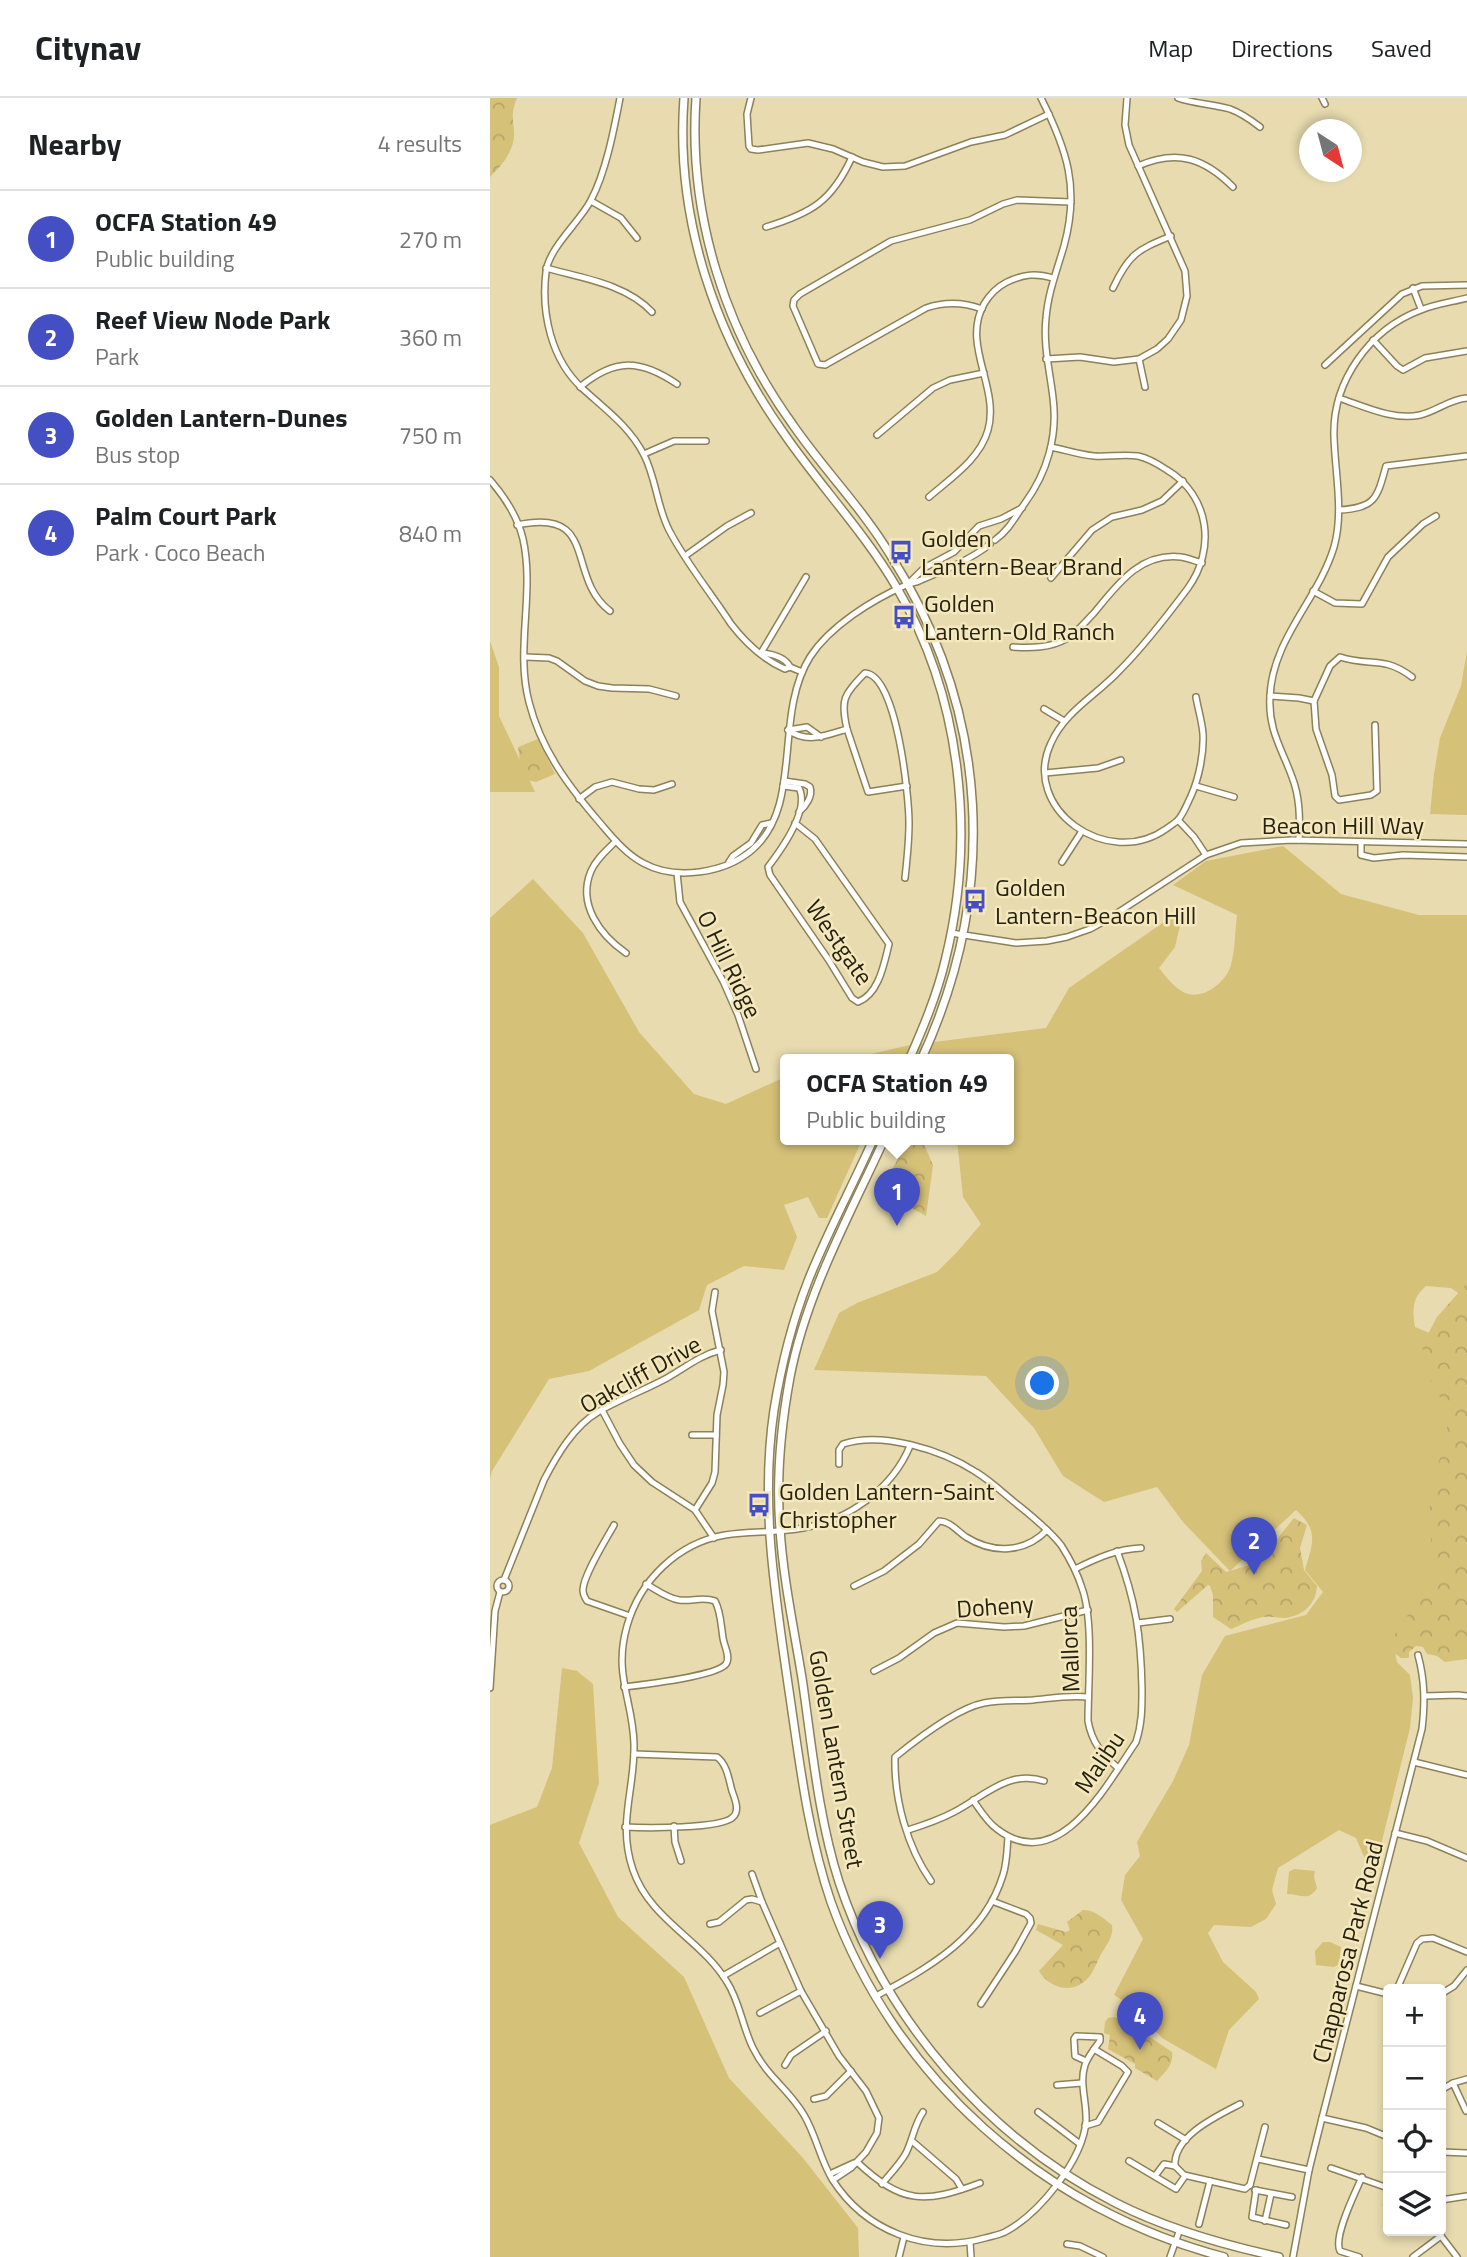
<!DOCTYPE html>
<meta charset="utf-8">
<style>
:root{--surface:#fff;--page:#f2f2f2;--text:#202124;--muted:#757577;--line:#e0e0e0;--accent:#454fc4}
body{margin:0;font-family:"Titillium Web",sans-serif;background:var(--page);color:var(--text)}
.controls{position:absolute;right:21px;bottom:21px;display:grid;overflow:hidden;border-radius:7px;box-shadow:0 4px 10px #0003}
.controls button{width:63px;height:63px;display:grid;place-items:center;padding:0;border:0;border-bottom:2px solid var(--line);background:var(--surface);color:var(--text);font:35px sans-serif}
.compass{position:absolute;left:809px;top:21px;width:63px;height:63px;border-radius:50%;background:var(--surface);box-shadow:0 4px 10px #0003;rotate:144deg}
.you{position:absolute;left:553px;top:1286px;width:24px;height:24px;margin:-18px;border:5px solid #fff;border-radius:50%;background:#1a73e8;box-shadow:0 0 0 10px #1a73e833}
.badge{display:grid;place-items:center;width:46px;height:46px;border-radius:50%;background:var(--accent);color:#fff;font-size:23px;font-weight:700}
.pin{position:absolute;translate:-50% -58px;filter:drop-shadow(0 2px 4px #0008)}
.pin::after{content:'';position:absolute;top:37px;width:24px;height:21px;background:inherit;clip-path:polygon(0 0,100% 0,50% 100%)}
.popup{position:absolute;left:290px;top:956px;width:234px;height:91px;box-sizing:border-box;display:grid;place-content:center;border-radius:7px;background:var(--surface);filter:drop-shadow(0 2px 5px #0005);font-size:23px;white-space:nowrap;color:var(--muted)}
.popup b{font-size:26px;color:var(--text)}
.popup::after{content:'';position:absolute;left:50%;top:100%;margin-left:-14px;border:14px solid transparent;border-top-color:var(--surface)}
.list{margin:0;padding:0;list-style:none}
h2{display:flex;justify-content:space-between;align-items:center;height:91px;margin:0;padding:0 28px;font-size:30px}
h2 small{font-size:23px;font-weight:400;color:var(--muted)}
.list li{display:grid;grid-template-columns:46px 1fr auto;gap:21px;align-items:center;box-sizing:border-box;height:98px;padding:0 28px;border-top:2px solid var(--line)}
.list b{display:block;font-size:26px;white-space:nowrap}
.list p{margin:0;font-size:23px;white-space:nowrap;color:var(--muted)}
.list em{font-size:23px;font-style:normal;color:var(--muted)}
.icon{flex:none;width:38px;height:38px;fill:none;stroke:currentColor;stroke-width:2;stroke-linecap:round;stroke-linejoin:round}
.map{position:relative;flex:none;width:977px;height:2159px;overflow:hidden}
header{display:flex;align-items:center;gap:42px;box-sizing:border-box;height:98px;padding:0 35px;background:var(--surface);border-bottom:2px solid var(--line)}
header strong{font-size:33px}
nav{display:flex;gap:38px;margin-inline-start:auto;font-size:24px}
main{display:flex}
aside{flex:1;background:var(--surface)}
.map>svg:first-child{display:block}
.grass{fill:#d6c179}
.park{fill:url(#park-crowns)}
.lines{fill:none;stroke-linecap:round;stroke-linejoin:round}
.minor-casing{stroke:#8d8159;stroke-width:8}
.major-casing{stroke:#8d8159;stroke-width:10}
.minor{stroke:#fff;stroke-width:5}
.major{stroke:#fff;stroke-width:7}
.labels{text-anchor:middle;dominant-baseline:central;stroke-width:5;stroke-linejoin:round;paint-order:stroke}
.poi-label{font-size:24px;fill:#262211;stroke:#f4e8bc;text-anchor:start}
.street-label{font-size:24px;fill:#262211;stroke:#f4e8bc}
</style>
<header>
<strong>Citynav</strong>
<nav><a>Map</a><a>Directions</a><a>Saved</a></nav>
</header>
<main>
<aside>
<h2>Nearby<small>4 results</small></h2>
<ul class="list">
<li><span class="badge">1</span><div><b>OCFA Station 49</b><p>Public building</p></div><em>270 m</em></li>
<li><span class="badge">2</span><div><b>Reef View Node Park</b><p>Park</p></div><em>360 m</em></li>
<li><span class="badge">3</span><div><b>Golden Lantern-Dunes</b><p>Bus stop</p></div><em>750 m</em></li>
<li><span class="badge">4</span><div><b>Palm Court Park</b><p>Park · Coco Beach</p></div><em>840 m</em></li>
</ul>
</aside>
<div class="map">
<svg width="977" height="2159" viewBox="0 0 977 2159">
<defs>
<pattern id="park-crowns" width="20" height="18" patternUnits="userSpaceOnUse" patternTransform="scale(1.75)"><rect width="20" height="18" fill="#d6c179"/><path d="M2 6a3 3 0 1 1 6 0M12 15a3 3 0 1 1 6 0" fill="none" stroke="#b8a668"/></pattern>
</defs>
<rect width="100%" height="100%" fill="#e7dbaf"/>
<g class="grass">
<path d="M0,543L9,569V618L45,694H0Z"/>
<path d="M977,553V717L940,716L944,676L950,640L971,588Z"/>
<path d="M793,748L851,796L929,817H977V1192L971,1197L961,1190L936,1188C922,1200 922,1212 925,1229L942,1236L975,1309L953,1480L903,1546L907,1564L920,1577L923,1600L920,1630L883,1779L866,1740L849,1732L788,1770L782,1792L786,1806L776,1821L761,1829L724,1827L718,1835L733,1864L766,1894L769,1901L739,1932L726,1971L672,1940L648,1912L624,1897L653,1841L631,1802L635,1777L650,1758L647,1744L683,1683L699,1647L712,1577L735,1538L816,1517L833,1494L815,1472C823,1444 829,1433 806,1412L740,1473L693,1424L667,1389L614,1404L573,1378L544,1330L496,1278L324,1272L349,1215L367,1205L447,1174L467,1154L491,1126L473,1099L467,1042H519V962H355L420,947L556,930L579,890L694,810L685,849L669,870C676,879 683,888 693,894C711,904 736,885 741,867C745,852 745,834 747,817L683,787L716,763Z"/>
<path d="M43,781L93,835L149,934L204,996L236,1006L295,979V1042H372L337,1120H329L318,1099L294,1107L307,1139L294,1172L254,1168L217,1187L209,1212L99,1273L59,1281L2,1373L0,1381V820Z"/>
<path d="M72,1570L87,1573L103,1586L109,1685L89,1745L128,1819L194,1879L239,1980L313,2060L368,2130L369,2159H0V1727L47,1709L62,1670Z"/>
<path d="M804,1771L825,1773L824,1779L827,1790C818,1804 811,1796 797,1796L799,1774Z"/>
<path d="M833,1844H840L851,1849L849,1866L844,1869L826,1867L825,1853Z"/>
</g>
<g class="park">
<path d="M0,0H27C18,21 27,29 23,45C19,59 9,70 0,79Z"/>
<path d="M48,641L65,676L46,684L36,682L32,677L28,649Z"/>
<path d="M418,1042H432L443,1067L436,1118L391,1092Z"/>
<path d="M977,1185V1561L955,1564L947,1558L937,1556L933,1549L926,1548L919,1554V1560H911L900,1552L905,1536L926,1505L942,1478L943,1457L938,1420L943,1389L960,1317L936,1274L932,1247L947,1219Z"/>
<path d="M804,1420L817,1427L810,1450L814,1472L827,1488C826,1506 813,1518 795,1520C787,1520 780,1518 773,1519C762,1521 751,1527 741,1531L723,1519V1497L720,1488L718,1487L687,1514L684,1511L712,1473L711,1463L716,1455L736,1474L760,1467L778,1456L791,1436Z"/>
<path d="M593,1812C604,1811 614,1821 622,1827C624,1839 616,1847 610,1858C606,1866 603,1876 596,1882C581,1897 558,1889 549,1873L573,1847L546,1832L548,1826L576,1834L580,1832L577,1824Z"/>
<path d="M624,1919L636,1923L682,1954C684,1967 675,1974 667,1983L645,1970V1966L618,1951L620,1937L614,1935L615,1924L618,1920Z"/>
</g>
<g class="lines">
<g class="minor-casing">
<g id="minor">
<path d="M130,0C124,31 116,74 101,102C90,124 59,149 56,174C51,215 61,262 93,291C115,311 140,329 154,357C166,380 167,409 179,432C196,465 221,495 241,526C255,544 274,562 295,571L300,569L312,574"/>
<path d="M261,0L257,16L259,48L261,51L268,52L318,45L343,51L373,64L393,69L415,68L481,44L515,37L559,16"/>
<path d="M688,0C705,6 723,6 740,11C751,15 761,22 770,29"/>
<path d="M832,0L835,6"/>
<path d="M648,68C687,51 714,60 743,89"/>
<path d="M101,103L131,120L147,140"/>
<path d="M276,129C322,115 342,103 362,59"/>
<path d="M56,170C92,180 136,186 162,214"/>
<path d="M623,190C639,156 647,152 681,138"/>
<path d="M923,190L931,211"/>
<path d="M492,211C473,204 454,204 436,210L335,267L328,266L303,208L304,202L310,196L401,143L480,122L513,106L527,102L581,104"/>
<path d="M883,242L907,268L913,272L935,260L977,253"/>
<path d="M556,261L590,259L624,264L649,261L667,251L678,241L691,222L697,198L695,173L639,47L635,27L637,0"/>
<path d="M649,261L655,289"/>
<path d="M835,267L912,196L932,188L977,187"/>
<path d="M90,289C125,260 150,261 187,286"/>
<path d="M849,300C873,308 904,323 930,317C947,313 960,301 977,300"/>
<path d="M387,337L443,290L460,282L494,275"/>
<path d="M561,349C576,352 590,357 604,358C618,359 633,356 648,358C658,360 668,366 677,372C720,398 726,451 698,490C677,518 655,547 630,572C607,597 575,613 561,645C530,711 618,772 676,731C680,728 685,725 688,722C694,715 697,706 701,698C709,680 714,655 713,636C712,623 708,611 706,599"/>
<path d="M154,356L184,343H216"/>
<path d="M0,382C14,398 28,420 33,441C45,495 25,551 39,604C51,652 79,689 111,726C123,740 136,756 153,765C186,783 235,775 262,752C314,708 283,618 320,559C340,528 382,502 416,487C420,485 426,485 431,482C453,473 482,461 500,446"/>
<path d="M439,399C461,380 490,361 498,332C510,289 471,247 494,206C500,196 507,189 517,184C534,176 546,175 563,180"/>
<path d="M849,412C885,410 887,401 896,368L977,358"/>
<path d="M27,427C110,409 75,479 120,513"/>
<path d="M505,442C519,432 525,419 535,405C557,375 568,338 563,300C560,273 553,248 556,220C558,195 567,172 574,148C590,90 577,52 551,0"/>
<path d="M195,458L237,428L261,415"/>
<path d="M561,480L602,432L622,419L652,412L672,403L693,383"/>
<path d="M418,486L434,470L464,454L489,428L511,421L532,410"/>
<path d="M823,493L845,505L872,506L898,459L933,426L946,418"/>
<path d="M523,549C541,550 560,550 576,541C586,536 596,523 604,515C627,487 650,454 691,459C698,460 705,463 712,465"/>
<path d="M271,555L316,479"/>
<path d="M271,555C282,556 295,559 300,569"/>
<path d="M35,559L59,560L67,563L95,583L108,588L122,590L159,591L186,598"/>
<path d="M780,598L809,600L824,603L840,568L850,559C880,569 893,557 922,579"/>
<path d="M824,603L826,631L842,677L845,698L849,702L881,697L887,693L885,627"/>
<path d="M554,611L574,623"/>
<path d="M357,631L378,694L417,688"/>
<path d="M298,632C317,646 337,637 357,631C350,601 354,597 375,575C407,577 419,699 419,725C419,744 417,762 415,780"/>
<path d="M298,632L317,629L331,639"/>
<path d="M555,675L608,670L631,662"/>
<path d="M294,683L315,686L320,689C323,698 316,708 309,714"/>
<path d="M293,688L309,690C320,712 291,752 278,769L280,777L338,861L362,900L368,904C389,896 394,866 399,846L325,741L305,725"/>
<path d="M706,688L744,699"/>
<path d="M89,701L105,689L122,684L149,691L164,692L182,686"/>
<path d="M688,722L704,739L716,757"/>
<path d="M809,742C810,721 810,699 802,679C792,651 778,632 780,599C782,541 828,502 844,449C854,414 845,375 844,339C842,283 880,231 931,212C945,206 962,204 977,200"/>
<path d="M126,743C117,752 106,761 101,773C87,806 110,837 136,855"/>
<path d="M871,744V757L884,760L913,757L977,759"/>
<path d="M239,764L243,758L261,745L272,727L281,725"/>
<path d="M572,764L592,733"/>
<path d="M187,775L190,804L233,883L248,917L266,971"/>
<path d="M461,835L526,845L557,843L577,839L600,831L618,821L716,757L751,745L802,742L977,746"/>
<path d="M112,1312L130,1346L144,1367L162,1384L205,1412L224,1440"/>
<path d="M202,1337H226"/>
<path d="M420,1348C402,1391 359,1422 313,1430C287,1435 261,1433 235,1437C188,1445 150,1482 137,1528C123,1577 143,1602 144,1646C145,1692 127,1725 143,1772C160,1822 211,1841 237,1884C250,1904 252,1928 263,1950C277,1979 299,1991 314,2017C326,2037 330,2061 342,2081C375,2133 436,2157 495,2140C502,2138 509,2137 515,2134C549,2116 593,2062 596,2023C597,2004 589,1985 595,1967C598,1958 605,1950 610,1943V1939L586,1938L584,1941L585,1958L596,1963"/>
<path d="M349,1366V1352L353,1346C392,1333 452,1352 486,1374C501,1383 514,1396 528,1407C543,1419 559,1432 571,1447C580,1461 587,1474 592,1490C604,1523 598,1587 598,1623C602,1645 612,1656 628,1670"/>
<path d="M205,1412L222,1385L225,1374L227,1317L233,1287L234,1274L222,1213L225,1194"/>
<path d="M124,1427C117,1440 92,1479 93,1493C93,1497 95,1499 97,1503L140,1518"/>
<path d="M585,1471C607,1460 627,1451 651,1450"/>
<circle cx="13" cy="1488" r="6"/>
<path d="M14,1482L54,1382C67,1357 84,1328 108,1314C130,1301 155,1292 177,1280C195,1270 210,1257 231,1252"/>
<path d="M364,1488L394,1473L429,1446L449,1423C460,1423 467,1433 476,1439C503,1456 535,1455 557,1432"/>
<path d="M648,1525L680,1521"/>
<path d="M384,1573L409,1560L444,1535L467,1525L514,1529L534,1528L598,1512"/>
<path d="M134,1589C151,1587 227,1578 236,1566C241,1559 234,1548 233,1540C231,1528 231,1514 225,1503C213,1498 201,1504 189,1502C177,1500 167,1492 156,1486"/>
<path d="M0,1590L5,1513L10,1494"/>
<path d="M935,1598L968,1597L977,1598"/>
<path d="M924,1664L977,1677"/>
<path d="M483,1702C490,1712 497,1724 507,1731C569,1779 617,1686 646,1644C652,1626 652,1610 652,1591C651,1538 646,1503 627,1453"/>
<path d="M184,1728L185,1744L191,1763"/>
<path d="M135,1729C154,1730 232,1731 243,1719C250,1713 245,1701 242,1693C239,1682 237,1666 227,1659L144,1656"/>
<path d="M418,1732C434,1727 449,1722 464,1714C493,1699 519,1671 554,1683"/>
<path d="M905,1735L937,1743L977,1760"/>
<path d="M262,1776L272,1804L311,1893L349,1958L376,1993L389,2020L387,2035L376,2054L361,2070L343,2082"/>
<path d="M441,1783C417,1749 404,1701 405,1659C426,1642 468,1610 494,1605C510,1602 527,1603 543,1602C563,1600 579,1597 598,1599"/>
<path d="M220,1826L229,1824L256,1802L262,1801L272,1804"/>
<path d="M233,1878L290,1845"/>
<path d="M866,1888L898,1896"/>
<path d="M907,1891L927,1845L932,1841L943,1840L977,1854"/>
<path d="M951,1896L964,1888L977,1872"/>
<path d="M386,1898C440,1869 494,1839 513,1777C517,1765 517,1751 518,1739"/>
<path d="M491,1906L525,1854L541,1825L540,1820L536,1816L502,1803"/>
<path d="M270,1915L311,1893"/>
<path d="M295,1967L301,1957L336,1933"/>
<path d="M963,1985L976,2013"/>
<path d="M567,1987L592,1985"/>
<path d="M951,1992L963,1985L977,1981"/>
<path d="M324,2001L336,1998L361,1973"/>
<path d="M548,2014L590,2046"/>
<path d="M832,2020L876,2030L898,2039"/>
<path d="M668,2025L696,2042"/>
<path d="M595,2028L608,2024L638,1974L632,1968L604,1951"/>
<path d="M422,2043L466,2081L472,2091"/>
<path d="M951,2054L977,2055"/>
<path d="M768,2061L819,2072"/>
<path d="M639,2063L686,2091L695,2078"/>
<path d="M367,2064C412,2106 434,2106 490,2085"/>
<path d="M685,2068C683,2038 727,2018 750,2006"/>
<path d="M685,2068L694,2077L755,2091L760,2087"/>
<path d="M841,2070L898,2090"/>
<path d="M340,2076L364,2065"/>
<path d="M665,2078L674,2066L685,2068"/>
<path d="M392,2086C400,2076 410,2066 416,2055C423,2041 424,2027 433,2014"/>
<path d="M760,2087L775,2029"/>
<path d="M765,2092L802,2099"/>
<path d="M766,2092L762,2119L796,2127"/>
<path d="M951,2102L977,2098"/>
<path d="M897,2107L898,2108"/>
<path d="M775,2123L781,2096"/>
<path d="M709,2126L720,2083"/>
<path d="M950,2133L951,2138L967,2159"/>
<path d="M480,2144L481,2159"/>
<path d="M577,2146L590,2148L613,2159"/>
<path d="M409,2159L414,2139"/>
<path d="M680,2159L690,2131"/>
<path d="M803,2159L819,2072L832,2020L932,1631C935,1605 935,1583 928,1557"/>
<path d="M869,2159L850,2153C843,2139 865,2095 872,2079"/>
<path d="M923,2159L951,2138"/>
</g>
</g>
<g class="major-casing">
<g id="major">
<path d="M194,0C185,120 225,239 295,337C331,389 375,435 407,490C472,600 486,740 455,863C447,897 433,930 419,962"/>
<path d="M206,0C198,117 235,233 303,327C334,372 373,411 401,458C500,615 509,794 431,962"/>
<path d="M383,1042C362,1089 337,1135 318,1183C302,1224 291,1269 284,1312C270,1405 285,1495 298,1586C309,1659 317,1734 341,1804C404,1980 554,2112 734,2159"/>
<path d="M394,1042C359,1118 316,1196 300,1279C291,1328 286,1380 290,1430C293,1480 304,1531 312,1580C322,1648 328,1718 349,1784C394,1920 497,2040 626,2105C677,2131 734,2147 789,2159"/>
</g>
</g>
<use href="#minor" class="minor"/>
<use href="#major" class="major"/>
</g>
<defs>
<g id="bus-bare" transform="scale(1.89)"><path d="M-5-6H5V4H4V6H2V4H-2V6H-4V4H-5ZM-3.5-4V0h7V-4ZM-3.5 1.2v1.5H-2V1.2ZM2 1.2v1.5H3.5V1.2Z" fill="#454fc4" stroke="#f4e8bc" stroke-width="2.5" paint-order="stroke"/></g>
</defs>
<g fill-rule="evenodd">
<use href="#bus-bare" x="411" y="454"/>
<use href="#bus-bare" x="414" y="519"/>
<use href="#bus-bare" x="485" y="803"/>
<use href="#bus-bare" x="269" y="1407"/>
</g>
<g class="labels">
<g class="poi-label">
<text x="431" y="440">Golden<tspan x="431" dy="28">Lantern-Bear Brand</tspan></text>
<text x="434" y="505">Golden<tspan x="434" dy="28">Lantern-Old Ranch</tspan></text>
<text x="505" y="789">Golden<tspan x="505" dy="28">Lantern-Beacon Hill</tspan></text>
<text x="289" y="1393">Golden Lantern-Saint<tspan x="289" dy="28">Christopher</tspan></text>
</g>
<g class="street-label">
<text x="853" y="727">Beacon Hill Way</text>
<text transform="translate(350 844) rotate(55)">Westgate</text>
<text transform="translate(240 866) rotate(64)">O Hill Ridge</text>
<text transform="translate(150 1276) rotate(-29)">Oakcliff Drive</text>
<text transform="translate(505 1508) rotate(-4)">Doheny</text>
<text transform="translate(579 1551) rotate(-92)">Mallorca</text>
<text transform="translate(347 1661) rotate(80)">Golden Lantern Street</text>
<text transform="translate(609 1664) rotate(-56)">Malibu</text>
<text transform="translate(857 1854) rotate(-76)">Chapparosa Park Road</text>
</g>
</g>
</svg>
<div class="controls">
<button>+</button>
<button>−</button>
<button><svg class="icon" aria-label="locate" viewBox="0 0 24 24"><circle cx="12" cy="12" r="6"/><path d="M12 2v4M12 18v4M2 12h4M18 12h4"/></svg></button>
<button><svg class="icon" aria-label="layers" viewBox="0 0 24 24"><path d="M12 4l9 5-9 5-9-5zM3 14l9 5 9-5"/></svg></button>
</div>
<svg class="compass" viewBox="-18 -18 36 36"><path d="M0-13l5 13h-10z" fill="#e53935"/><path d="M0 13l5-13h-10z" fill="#757577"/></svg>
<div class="you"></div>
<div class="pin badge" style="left:407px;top:1128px">1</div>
<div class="popup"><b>OCFA Station 49</b>Public building</div>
<div class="pin badge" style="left:764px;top:1477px">2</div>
<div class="pin badge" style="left:390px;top:1861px">3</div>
<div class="pin badge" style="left:650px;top:1952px">4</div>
</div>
</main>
